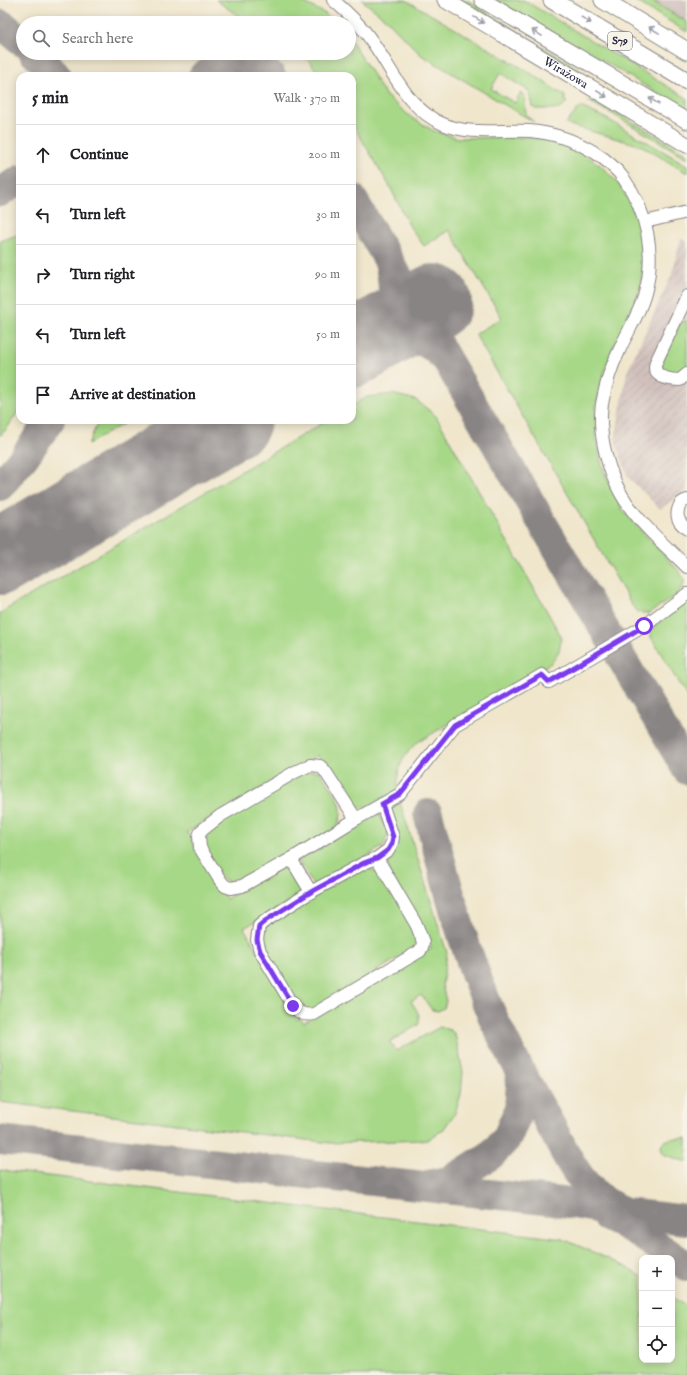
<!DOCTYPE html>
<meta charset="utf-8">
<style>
:root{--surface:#fff;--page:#f6f6f6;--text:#202124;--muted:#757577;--line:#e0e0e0}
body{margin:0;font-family:"IM FELL English",serif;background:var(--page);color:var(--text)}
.controls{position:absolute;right:12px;bottom:12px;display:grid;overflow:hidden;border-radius:8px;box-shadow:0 2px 10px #0003}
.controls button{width:36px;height:36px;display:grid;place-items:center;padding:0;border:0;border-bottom:1px solid var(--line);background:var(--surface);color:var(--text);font:20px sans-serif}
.stop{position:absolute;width:12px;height:12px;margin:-9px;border:3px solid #7c3aed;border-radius:50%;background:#fff}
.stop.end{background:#7c3aed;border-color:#fff;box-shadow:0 1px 4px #0008}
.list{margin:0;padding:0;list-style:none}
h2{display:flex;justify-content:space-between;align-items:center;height:52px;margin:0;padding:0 16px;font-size:17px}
h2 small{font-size:13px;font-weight:400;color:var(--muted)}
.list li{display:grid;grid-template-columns:26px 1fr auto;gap:12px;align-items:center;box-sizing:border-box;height:60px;padding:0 16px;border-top:1px solid var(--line)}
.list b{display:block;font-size:15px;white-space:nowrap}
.list em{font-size:13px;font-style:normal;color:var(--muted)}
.icon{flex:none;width:22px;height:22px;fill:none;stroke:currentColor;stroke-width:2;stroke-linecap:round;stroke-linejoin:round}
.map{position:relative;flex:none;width:687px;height:1375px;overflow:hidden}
.search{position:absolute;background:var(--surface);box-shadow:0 2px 10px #0003;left:16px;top:16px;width:340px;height:44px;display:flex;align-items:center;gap:10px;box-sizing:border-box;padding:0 14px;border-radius:22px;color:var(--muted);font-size:15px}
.panel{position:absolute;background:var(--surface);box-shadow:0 2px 10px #0003;left:16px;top:72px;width:340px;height:352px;border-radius:12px}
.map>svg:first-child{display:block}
.industrial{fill:url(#industrial-furrows)}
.railway{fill:#d0c0bc}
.grass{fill:#a7d887;stroke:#647d61}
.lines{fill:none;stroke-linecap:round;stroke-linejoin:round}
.taxiway{stroke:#898484;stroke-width:30}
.runway{stroke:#898484;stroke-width:76}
.minor-casing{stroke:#898484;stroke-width:14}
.major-casing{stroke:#898484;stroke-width:17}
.highway-casing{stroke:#898484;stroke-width:19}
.minor{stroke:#fff;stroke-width:12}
.major{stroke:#fff;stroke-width:15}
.highway{stroke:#fff;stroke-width:17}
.oneway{stroke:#9c9ca7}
.route{stroke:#7c3aed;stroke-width:5}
.labels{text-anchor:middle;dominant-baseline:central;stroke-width:3;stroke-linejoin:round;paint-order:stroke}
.shield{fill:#f7f3e8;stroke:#62616f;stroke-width:1}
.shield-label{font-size:11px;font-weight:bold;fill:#22223b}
.street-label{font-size:12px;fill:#22223b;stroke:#f7f3e8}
</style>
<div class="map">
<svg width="687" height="1375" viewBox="0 0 687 1375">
<defs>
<pattern id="industrial-furrows" width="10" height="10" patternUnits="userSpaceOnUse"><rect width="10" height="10" fill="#d0c0bc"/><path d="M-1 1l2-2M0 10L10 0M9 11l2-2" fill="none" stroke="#b2a5a2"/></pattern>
</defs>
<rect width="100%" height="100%" fill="#f7f3e8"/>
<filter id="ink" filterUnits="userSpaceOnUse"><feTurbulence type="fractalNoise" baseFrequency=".025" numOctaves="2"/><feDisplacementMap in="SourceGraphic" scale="8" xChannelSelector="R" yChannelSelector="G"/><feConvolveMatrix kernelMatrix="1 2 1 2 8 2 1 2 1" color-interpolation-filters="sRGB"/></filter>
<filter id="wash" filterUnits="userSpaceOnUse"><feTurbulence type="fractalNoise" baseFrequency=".012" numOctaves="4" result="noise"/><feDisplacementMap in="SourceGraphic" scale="16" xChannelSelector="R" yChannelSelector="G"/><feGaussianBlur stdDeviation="0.9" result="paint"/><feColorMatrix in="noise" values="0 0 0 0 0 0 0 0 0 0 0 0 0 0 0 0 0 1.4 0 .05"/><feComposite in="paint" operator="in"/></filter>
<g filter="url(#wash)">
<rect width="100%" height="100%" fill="#f0e6cc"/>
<path class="industrial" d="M681,238L687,242V490L660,509L628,477L615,440L627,372L672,274Z"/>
<path class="railway" d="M651,0H687V22Z"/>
<g class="grass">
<path d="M216,0H299L326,14L335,23H248Z"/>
<path d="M362,0H406L532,74L565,96V101L567,102L560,109H536L533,107L529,91L500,73L491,89L515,103L521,92C530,101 522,107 527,115C528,118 532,120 534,122L421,55L387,20Z"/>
<path d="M459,0H467L578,68L581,73Z"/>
<path d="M496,0H523L527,2L687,98V111L592,54L576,47Z"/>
<path d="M634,0H651L687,22V32Z"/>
<path d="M349,37L386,96L412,118L434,131L458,138L530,137L555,141L577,150L600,165L619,184L633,208L638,224L642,241L643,265L640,291L612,350L604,373L596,406V437L602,466L612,490L624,512L679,571C682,576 686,580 683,586C679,595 657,608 648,614L638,612L633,607L475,334L502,318L449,230L424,246L410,227L389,185L352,123V76H321L308,60L300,53H349Z"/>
<path d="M588,101H598L687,154V158L611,113Z"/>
<path d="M581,107L607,119L687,165V173L642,146L566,124L577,110Z"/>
<path d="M20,234V408L8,427L0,436V241Z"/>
<path d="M687,321V367C682,376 674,375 666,372L661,364L680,323Z"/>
<path d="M392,394L416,400L436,416L561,636C560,649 560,653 551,663L418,742C402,756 396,769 398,790L367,807H358L352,805L348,802L318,755L187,832L226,899L282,867H288C296,872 304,887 299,896L244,928L297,1020L300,1018L304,1023L432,948L389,873L388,864L395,845L390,810L392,803L399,799L447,953L442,985L446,1001L444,1008L438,1011L432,1010L421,995L411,1001C416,1010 422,1015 418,1025L390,1042L396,1051L440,1027L450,1030L455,1034L463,1072L461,1094L455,1113L443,1130L427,1140L330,1143L0,1102V613L328,420H352V406L367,397Z"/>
<path d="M99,420H130L88,444Z"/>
<path d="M687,600V697L651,637V631L654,626Z"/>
<path d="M306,771H319C332,790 350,805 336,828L248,880L229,882L221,878L202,840L205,831Z"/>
<path d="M375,813L380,815L388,833L384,846L317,886L313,885L298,860Z"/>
<path d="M369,869L379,872L416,930L417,938L414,948L315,1010L307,1009L298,1004L262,949V929L357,870Z"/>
<path d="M687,1138V1162L665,1155L662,1151L661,1146C667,1136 677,1139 687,1138Z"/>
<path d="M0,1170L563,1239L627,1267L642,1277V1360H672V1297L687,1307V1375H0Z"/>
</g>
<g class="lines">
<g class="taxiway">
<path d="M0,24L4,26L23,42"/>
<path d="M34,53L57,76"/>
<path d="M203,76L226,64L256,68L271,76"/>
<path d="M0,192L20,180"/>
<path d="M352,198L687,770"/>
<path d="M390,266C398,303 390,312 368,341C389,338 412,333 431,346C436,349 440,354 445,358"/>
<path d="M205,436L220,420"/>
<path d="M0,486L25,456L50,420"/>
<path d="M428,814C444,873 459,933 482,991C499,1036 525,1079 548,1121C569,1158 578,1188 618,1209"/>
<path d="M0,1140L562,1202L625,1213L687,1220"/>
<path d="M428,1185L448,1181L464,1172L491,1155L507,1138L519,1109L521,1083L519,1069"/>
<path d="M607,1217L634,1230L687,1266"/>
</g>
<g class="runway">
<path d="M352,350L434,302"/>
<path d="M0,557L233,420"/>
</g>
</g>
</g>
<g filter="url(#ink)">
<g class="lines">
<g class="minor-casing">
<g id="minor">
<path d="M333,0C347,12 361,25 371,40C393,70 407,109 443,124C471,136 501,129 530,131C554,133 574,140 594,152C605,159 616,168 624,179C647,211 656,254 645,293C640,313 627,332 619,351C611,367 605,387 602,404C598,430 606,463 617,486C632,518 663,543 687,567"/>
<path d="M645,222L687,212"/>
<path d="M687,296L657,360C656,362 655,364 655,367C655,378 672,380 680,380L687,374"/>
<path d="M687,500C678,502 675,515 680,522C682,525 685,527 687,529"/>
<path d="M356,819L325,771L320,766L310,765L295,772L220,816L201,831L199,836L200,848L220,880L225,886L231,888L242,886L291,859L356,819L400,794L455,725L542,675L549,682L644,626L687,594"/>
<path d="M377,858L417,926L423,942L422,947L420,951L314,1014C304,1016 299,1013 293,1006L260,951L257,940L259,926L265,921L311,892L364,863L377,858L388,850L392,843L393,837L382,804"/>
<path d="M291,859L311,892"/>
</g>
</g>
<g class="major-casing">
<g id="major">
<path id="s1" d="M445,0L687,145"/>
<path d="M482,0L687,121"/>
</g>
</g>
<g class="highway-casing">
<g id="highway">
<path d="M552,0L687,81"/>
<path d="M603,0L687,51"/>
</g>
</g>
<use href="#minor" class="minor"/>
<use href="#major" class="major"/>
<use href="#highway" class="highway"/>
</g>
<defs><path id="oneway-shaft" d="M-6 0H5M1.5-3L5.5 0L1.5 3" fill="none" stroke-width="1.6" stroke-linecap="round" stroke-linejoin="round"/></defs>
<g class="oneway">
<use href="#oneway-shaft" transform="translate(479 20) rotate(31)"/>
<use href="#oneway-shaft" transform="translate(586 20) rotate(31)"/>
<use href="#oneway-shaft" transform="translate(654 30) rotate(-149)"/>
<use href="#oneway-shaft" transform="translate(537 33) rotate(-149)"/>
<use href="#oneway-shaft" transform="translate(602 94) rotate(31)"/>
<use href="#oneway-shaft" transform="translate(654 101) rotate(-149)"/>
</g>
</g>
<g class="lines" filter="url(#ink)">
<path class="route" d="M293,1006L260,951L257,940L259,926L265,921L311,892L364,863L377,858L388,850L392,843L393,837L382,804L400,794L455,725L542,675L549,682L644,626"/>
</g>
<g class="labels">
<rect class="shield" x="608" y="32" width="24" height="18" rx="3"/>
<g class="shield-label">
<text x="620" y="41">S79</text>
</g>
<g class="street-label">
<text stroke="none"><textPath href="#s1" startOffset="141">Wirażowa</textPath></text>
</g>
</g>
</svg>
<div class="controls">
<button>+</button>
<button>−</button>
<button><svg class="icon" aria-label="locate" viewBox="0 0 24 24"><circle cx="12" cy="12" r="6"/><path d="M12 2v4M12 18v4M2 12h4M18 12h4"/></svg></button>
</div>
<div class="stop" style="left:644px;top:626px"></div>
<div class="stop end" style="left:293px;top:1006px"></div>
<div class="search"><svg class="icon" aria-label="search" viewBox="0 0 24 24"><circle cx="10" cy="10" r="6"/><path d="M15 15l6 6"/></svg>Search here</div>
<section class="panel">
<h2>5 min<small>Walk · 370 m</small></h2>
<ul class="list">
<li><svg class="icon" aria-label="ahead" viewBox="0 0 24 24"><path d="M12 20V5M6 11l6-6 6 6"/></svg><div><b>Continue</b></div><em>200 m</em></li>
<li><svg class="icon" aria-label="left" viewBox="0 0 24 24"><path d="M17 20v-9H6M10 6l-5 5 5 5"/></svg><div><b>Turn left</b></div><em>30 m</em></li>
<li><svg class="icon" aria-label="right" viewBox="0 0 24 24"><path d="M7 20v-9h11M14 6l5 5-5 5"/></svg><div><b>Turn right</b></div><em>90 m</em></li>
<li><svg class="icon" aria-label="left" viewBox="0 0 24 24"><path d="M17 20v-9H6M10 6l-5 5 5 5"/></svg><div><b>Turn left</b></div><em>50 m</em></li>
<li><svg class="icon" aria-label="arrive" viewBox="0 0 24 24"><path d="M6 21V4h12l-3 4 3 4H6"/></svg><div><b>Arrive at destination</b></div></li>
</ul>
</section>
</div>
